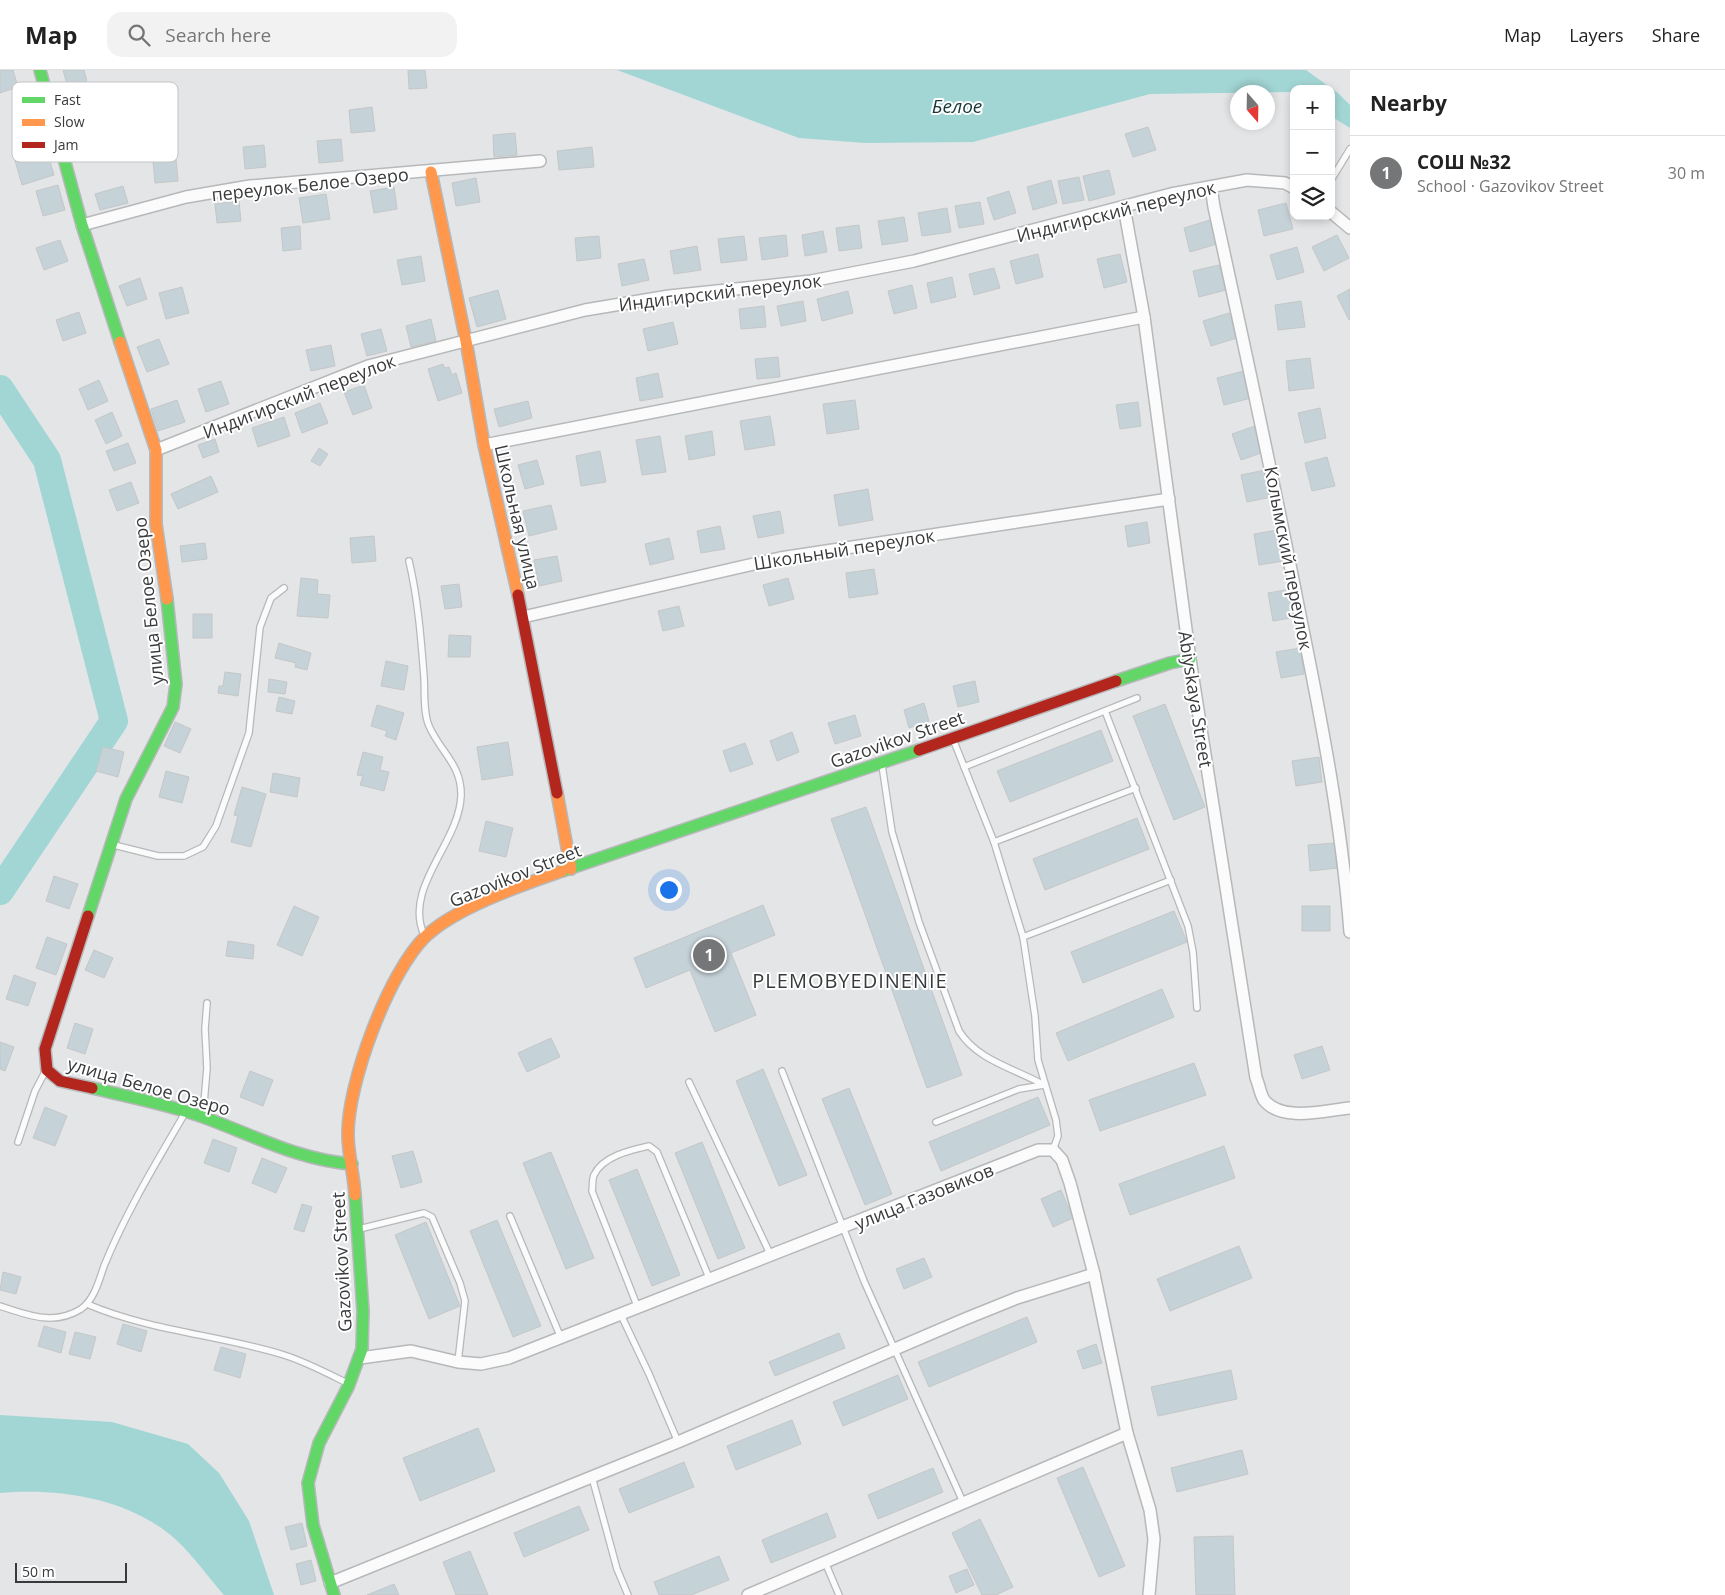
<!DOCTYPE html>
<meta charset="utf-8">
<style>
:root{--surface:#fff;--page:#f2f2f2;--text:#222;--muted:#767676;--line:#e0e0e0;--accent:#747678}
body{margin:0;font-family:"Open Sans",sans-serif;background:var(--page);color:var(--text)}
.controls{position:absolute;right:15px;top:15px;display:grid;overflow:hidden;border-radius:10px;box-shadow:0 2px 8px #0003}
.controls button{width:45px;height:45px;display:grid;place-items:center;padding:0;border:0;border-bottom:1px solid var(--line);background:var(--surface);color:var(--text);font:25px sans-serif}
.compass{position:absolute;left:1230px;top:15px;width:45px;height:45px;border-radius:50%;background:var(--surface);box-shadow:0 2px 8px #0003;rotate:160deg}
.scale{position:absolute;left:15px;bottom:12px;width:112px;box-sizing:border-box;padding-left:5px;border:2px solid #393a3c;border-top:0;font-size:14px;line-height:18px;white-space:nowrap;color:#393a3c;-webkit-text-stroke:4px #fff;paint-order:stroke}
.you{position:absolute;left:668px;top:819px;width:18px;height:18px;margin:-12px;border:4px solid #fff;border-radius:50%;background:#1a73e8;box-shadow:0 0 0 8px #1a73e833}
.badge{display:grid;place-items:center;width:32px;height:32px;border-radius:50%;background:var(--accent);color:#fff;font-size:16px;font-weight:700}
.pin{position:absolute;translate:-50% -50%;border:2px solid #fff;box-shadow:0 1px 5px #0006}
.list{margin:0;padding:0;list-style:none}
h2{display:flex;justify-content:space-between;align-items:center;height:65px;margin:0;padding:0 20px;font-size:21px}
h2 small{font-size:16px;font-weight:400;color:var(--muted)}
.list li{display:grid;grid-template-columns:32px 1fr auto;gap:15px;align-items:center;box-sizing:border-box;height:75px;padding:0 20px;border-top:1px solid var(--line)}
.list b{display:block;font-size:19px;white-space:nowrap}
.list p{margin:0;font-size:16px;white-space:nowrap;color:var(--muted)}
.list em{font-size:16px;font-style:normal;color:var(--muted)}
.icon{flex:none;width:28px;height:28px;fill:none;stroke:currentColor;stroke-width:2;stroke-linecap:round;stroke-linejoin:round}
.map{position:relative;flex:none;width:1350px;height:1525px;overflow:hidden}
header{display:flex;align-items:center;gap:30px;box-sizing:border-box;height:70px;padding:0 25px;background:var(--surface);border-bottom:1px solid var(--line)}
header strong{font-size:24px}
nav{display:flex;gap:28px;margin-inline-start:auto;font-size:18px}
.search{width:350px;height:45px;background:var(--page);display:flex;align-items:center;gap:12px;box-sizing:border-box;padding:0 18px;border-radius:15px;color:var(--muted);font-size:19px}
main{display:flex}
aside{flex:1;background:var(--surface)}
.map>svg:first-child{display:block}
.water{fill:#a2d6d4}
.lines{fill:none;stroke-linecap:round;stroke-linejoin:round}
.river{stroke:#a2d6d4;stroke-width:28}
.building{fill:#c5d2d8;stroke:#c5c7c8}
.lane-casing{stroke:#b6b8ba;stroke-width:8}
.street-casing{stroke:#b6b8ba;stroke-width:14}
.fast-casing{stroke:#b6b8ba;stroke-width:14}
.slow-casing{stroke:#b6b8ba;stroke-width:14}
.jam-casing{stroke:#b6b8ba;stroke-width:14}
.lane{stroke:#fbfbfb;stroke-width:5.5}
.street{stroke:#fbfbfb;stroke-width:11}
.fast{stroke:#63d668;stroke-width:11}
.slow{stroke:#ff974d;stroke-width:11}
.jam{stroke:#b3261e;stroke-width:11}
.labels{text-anchor:middle;dominant-baseline:central;stroke-width:4;stroke-linejoin:round;paint-order:stroke}
.street-label{font-size:18px;fill:#393a3c;stroke:#fff}
.water-label{font-size:19px;font-style:italic;fill:#153938;stroke:#fff}
.quarter-label{font-size:20px;letter-spacing:1px;fill:#393a3c;stroke:#fff}
.key{fill:#fff;stroke:#c4c4c4;stroke-width:1}
.key-label{font-size:14px;fill:#393a3c}
</style>
<header>
<strong>Map</strong>
<div class="search"><svg class="icon" aria-label="search" viewBox="0 0 24 24"><circle cx="10" cy="10" r="6"/><path d="M15 15l6 6"/></svg>Search here</div>
<nav><a>Map</a><a>Layers</a><a>Share</a></nav>
</header>
<main>
<div class="map">
<svg width="1350" height="1525" viewBox="0 0 1350 1525">
<rect width="100%" height="100%" fill="#e3e5e7"/>
<g class="water">
<path d="M617,0H1306L1338,23L1350,35V58L1331,46V19H1294V22L1150,24L973,72L865,73L799,68Z"/>
<path d="M0,1345L112,1352L188,1374L219,1403L249,1451L274,1525H224C208,1507 187,1477 168,1463C122,1427 56,1418 0,1423Z"/>
</g>
<g class="lines">
<path class="river" d="M0,319L47,390L114,651L0,821"/>
</g>
<g class="building">
<path d="M0,0H13L18,17L0,23Z"/>
<path d="M63,0H84L87,12L68,18Z"/>
<path d="M408,0H425L427,18L409,19Z"/>
<path d="M372,37L375,61L351,63L349,40Z"/>
<path d="M1148,57L1156,80L1133,87L1125,64Z"/>
<path d="M515,63L517,85L494,87L493,65Z"/>
<path d="M341,69L343,91L319,93L317,71Z"/>
<path d="M44,71L54,105L22,115L12,80Z"/>
<path d="M264,75L266,97L245,99L243,77Z"/>
<path d="M592,77L594,97L559,100L557,81Z"/>
<path d="M176,89L178,111L155,113L153,91Z"/>
<path d="M1109,100L1115,124L1089,131L1083,106Z"/>
<path d="M1079,107L1084,130L1063,134L1058,111Z"/>
<path d="M476,108L480,132L456,136L452,113Z"/>
<path d="M1051,110L1057,133L1033,140L1027,117Z"/>
<path d="M58,115L65,140L43,146L36,121Z"/>
<path d="M123,116L128,133L100,140L95,124Z"/>
<path d="M394,117L397,139L374,143L370,121Z"/>
<path d="M1009,121L1016,143L994,150L987,128Z"/>
<path d="M326,124L330,149L303,153L299,128Z"/>
<path d="M239,131L241,151L217,153L215,134Z"/>
<path d="M980,132L984,154L959,158L955,136Z"/>
<path d="M1286,133L1293,159L1264,166L1258,140Z"/>
<path d="M947,138L951,162L922,166L918,143Z"/>
<path d="M904,147L908,171L882,175L878,151Z"/>
<path d="M1210,150L1217,174L1190,182L1184,158Z"/>
<path d="M859,155L862,178L839,181L836,158Z"/>
<path d="M300,156L301,179L283,181L281,158Z"/>
<path d="M823,161L827,182L805,186L802,165Z"/>
<path d="M786,165L788,186L762,190L759,168Z"/>
<path d="M1337,165L1349,188L1324,201L1312,177Z"/>
<path d="M599,166L601,188L577,191L575,168Z"/>
<path d="M744,166L747,190L721,193L718,169Z"/>
<path d="M60,170L68,191L44,200L36,178Z"/>
<path d="M697,176L701,200L674,204L670,181Z"/>
<path d="M1297,177L1304,202L1277,210L1270,185Z"/>
<path d="M1038,184L1043,207L1016,214L1010,191Z"/>
<path d="M1120,184L1127,212L1104,218L1097,189Z"/>
<path d="M421,186L425,211L402,215L397,190Z"/>
<path d="M644,189L649,210L622,216L618,194Z"/>
<path d="M1219,195L1226,220L1199,227L1193,201Z"/>
<path d="M994,198L1000,218L974,225L969,204Z"/>
<path d="M952,207L956,227L931,233L927,213Z"/>
<path d="M140,208L147,229L127,236L119,216Z"/>
<path d="M912,215L917,238L894,244L888,221Z"/>
<path d="M182,217L189,243L166,249L159,223Z"/>
<path d="M1350,219V249L1349,250L1337,226Z"/>
<path d="M498,220L506,249L477,257L469,228Z"/>
<path d="M848,221L853,243L822,251L817,229Z"/>
<path d="M803,231L806,251L781,256L777,236Z"/>
<path d="M1301,231L1305,257L1278,260L1275,235Z"/>
<path d="M764,236L766,257L741,259L739,239Z"/>
<path d="M79,242L86,263L63,271L56,250Z"/>
<path d="M1229,243L1237,268L1211,276L1203,251Z"/>
<path d="M431,249L436,271L411,277L406,256Z"/>
<path d="M673,252L678,274L648,281L643,259Z"/>
<path d="M381,259L387,281L367,286L361,264Z"/>
<path d="M159,269L169,294L147,302L137,277Z"/>
<path d="M331,275L335,296L311,301L306,280Z"/>
<path d="M778,287L780,307L757,309L755,289Z"/>
<path d="M1310,288L1314,318L1289,321L1286,291Z"/>
<path d="M443,294L445,298L449,297L452,305L456,303L462,323L438,331L428,299Z"/>
<path d="M1244,301L1251,328L1224,335L1217,308Z"/>
<path d="M658,303L663,327L640,331L636,308Z"/>
<path d="M99,310L108,331L88,340L79,319Z"/>
<path d="M221,311L229,334L206,342L198,319Z"/>
<path d="M364,315L372,338L353,345L344,322Z"/>
<path d="M177,330L185,352L158,361L151,339Z"/>
<path d="M855,330L859,359L827,364L823,334Z"/>
<path d="M528,331L532,348L499,357L494,339Z"/>
<path d="M1138,332L1141,356L1120,359L1116,335Z"/>
<path d="M320,333L328,353L302,363L295,343Z"/>
<path d="M1320,338L1326,368L1305,373L1298,343Z"/>
<path d="M112,342L122,366L106,374L95,350Z"/>
<path d="M770,346L775,375L745,380L740,351Z"/>
<path d="M284,347L290,366L258,377L252,358Z"/>
<path d="M1255,356L1264,382L1241,390L1232,364Z"/>
<path d="M712,361L715,385L689,390L685,366Z"/>
<path d="M660,366L666,402L642,405L636,370Z"/>
<path d="M215,369L219,382L203,388L198,375Z"/>
<path d="M128,373L136,393L114,401L106,381Z"/>
<path d="M319,378L328,384L320,396L311,391Z"/>
<path d="M600,381L606,412L581,416L576,386Z"/>
<path d="M1327,387L1335,416L1312,421L1305,393Z"/>
<path d="M537,390L544,414L525,419L518,395Z"/>
<path d="M1265,400L1272,427L1247,432L1241,405Z"/>
<path d="M211,406L218,422L178,439L171,424Z"/>
<path d="M131,412L139,433L117,441L109,420Z"/>
<path d="M868,419L873,450L839,456L834,425Z"/>
<path d="M551,435L557,459L529,466L523,441Z"/>
<path d="M780,441L784,463L758,468L753,446Z"/>
<path d="M1147,452L1150,473L1128,477L1125,456Z"/>
<path d="M720,456L725,479L701,483L697,461Z"/>
<path d="M1278,460L1284,491L1259,495L1254,464Z"/>
<path d="M374,466L376,491L352,493L350,468Z"/>
<path d="M669,468L674,489L650,495L645,474Z"/>
<path d="M205,473L207,489L182,492L180,476Z"/>
<path d="M557,486L562,511L539,516L534,490Z"/>
<path d="M874,499L878,524L849,528L846,503Z"/>
<path d="M301,508L318,510L317,524L330,525L328,548L297,546Z"/>
<path d="M788,508L794,529L769,536L763,515Z"/>
<path d="M459,514L462,537L445,539L441,516Z"/>
<path d="M1291,519L1296,547L1273,551L1268,523Z"/>
<path d="M679,536L684,556L663,561L658,541Z"/>
<rect x="193" y="544" width="19" height="24"/>
<path d="M449,565L471,566L470,587H448Z"/>
<path d="M279,573L311,583L307,600L295,597L296,593L275,588Z"/>
<path d="M1300,578L1304,604L1281,608L1276,582Z"/>
<path d="M386,591L408,596L404,620L381,616Z"/>
<path d="M225,602L241,604L238,626L218,623L219,616H223Z"/>
<path d="M269,609L287,612L285,624L268,622Z"/>
<path d="M975,611L979,632L958,637L953,616Z"/>
<path d="M279,627L295,631L292,644L276,641Z"/>
<path d="M924,633L929,651L909,658L904,640Z"/>
<path d="M1165,634L1205,737L1174,750L1133,646Z"/>
<path d="M377,635L404,643L396,670L385,666L387,661L371,656Z"/>
<path d="M855,645L861,666L835,674L828,653Z"/>
<path d="M175,652L191,659L180,683L164,676Z"/>
<path d="M1101,660L1113,691L1010,732L997,701Z"/>
<path d="M792,662L799,682L777,691L770,671Z"/>
<path d="M508,672L513,705L482,710L477,677Z"/>
<path d="M745,673L753,694L730,702L723,681Z"/>
<path d="M103,677L124,682L118,707L96,701Z"/>
<path d="M363,682L383,687L380,700L389,702L384,721L360,715L363,706L357,705Z"/>
<path d="M1319,687L1322,712L1296,716L1292,691Z"/>
<path d="M166,701L189,707L182,733L159,727Z"/>
<path d="M273,703L300,708L297,727L270,722Z"/>
<path d="M242,717L266,724L251,777L231,772L238,746L234,745Z"/>
<path d="M866,737L962,1005L927,1018L831,749Z"/>
<path d="M1137,748L1149,779L1045,820L1033,789Z"/>
<path d="M486,751L513,758L506,787L479,781Z"/>
<path d="M1335,773L1337,798L1310,801L1308,775Z"/>
<path d="M54,806L78,814L69,839L46,831Z"/>
<path d="M763,835L775,865L731,883L756,945L715,962L690,900L646,918L634,888Z"/>
<path d="M294,836L319,847L302,886L277,875Z"/>
<rect x="1302" y="836" width="28" height="25"/>
<path d="M1174,841L1187,872L1083,913L1071,882Z"/>
<path d="M47,867L67,874L56,905L36,898Z"/>
<path d="M228,871L254,875L253,889L226,886Z"/>
<path d="M94,880L113,888L104,908L85,900Z"/>
<path d="M14,905L36,913L28,936L6,929Z"/>
<path d="M1162,919L1174,947L1068,991L1056,963Z"/>
<path d="M75,953L93,959L85,984L67,978Z"/>
<path d="M551,968L560,987L527,1002L518,983Z"/>
<path d="M0,972L14,977L5,1001L0,999Z"/>
<path d="M1322,976L1330,1000L1302,1009L1294,985Z"/>
<path d="M1194,993L1206,1025L1100,1061L1089,1030Z"/>
<path d="M763,999L807,1105L779,1116L736,1011Z"/>
<path d="M250,1001L273,1010L263,1036L240,1027Z"/>
<path d="M849,1018L892,1124L865,1135L822,1029Z"/>
<path d="M1038,1027L1050,1055L941,1101L929,1072Z"/>
<path d="M45,1037L67,1046L55,1076L33,1068Z"/>
<path d="M213,1069L237,1078L229,1102L204,1093Z"/>
<path d="M702,1072L745,1178L718,1189L675,1083Z"/>
<path d="M1224,1076L1235,1108L1130,1145L1119,1114Z"/>
<path d="M413,1081L422,1112L401,1118L392,1086Z"/>
<path d="M551,1082L594,1188L566,1199L523,1093Z"/>
<path d="M262,1088L287,1098L276,1123L252,1113Z"/>
<path d="M637,1099L680,1205L652,1216L609,1110Z"/>
<path d="M1061,1120L1073,1148L1053,1157L1041,1129Z"/>
<path d="M302,1134L312,1137L304,1162L294,1159Z"/>
<path d="M497,1150L541,1256L513,1267L470,1161Z"/>
<path d="M426,1152L460,1236L429,1249L395,1165Z"/>
<path d="M1239,1176L1252,1208L1170,1241L1157,1209Z"/>
<path d="M924,1188L932,1207L904,1219L896,1199Z"/>
<path d="M3,1202L21,1207L16,1224L0,1220Z"/>
<path d="M1027,1247L1037,1272L929,1317L918,1292Z"/>
<path d="M123,1254L147,1261L141,1282L117,1274Z"/>
<path d="M44,1256L66,1262L61,1283L38,1276Z"/>
<path d="M75,1262L96,1267L90,1289L69,1284Z"/>
<path d="M839,1263L845,1278L775,1306L769,1292Z"/>
<path d="M1096,1274L1102,1293L1083,1299L1077,1281Z"/>
<path d="M221,1277L246,1284L240,1308L214,1300Z"/>
<path d="M1231,1300L1237,1329L1158,1346L1151,1317Z"/>
<path d="M898,1305L908,1329L843,1356L833,1332Z"/>
<path d="M792,1350L801,1374L736,1400L727,1376Z"/>
<path d="M478,1358L495,1401L420,1431L403,1388Z"/>
<path d="M1242,1380L1248,1404L1177,1422L1171,1398Z"/>
<path d="M684,1392L694,1417L629,1443L619,1419Z"/>
<path d="M1083,1397L1125,1496L1099,1507L1057,1408Z"/>
<path d="M933,1398L943,1422L878,1449L868,1425Z"/>
<path d="M579,1436L589,1460L524,1487L514,1463Z"/>
<path d="M827,1443L836,1467L771,1493L762,1470Z"/>
<path d="M980,1449L1013,1517L996,1525H982L952,1463Z"/>
<path d="M302,1453L307,1476L291,1480L285,1457Z"/>
<path d="M1233,1466L1235,1525H1196L1194,1467Z"/>
<path d="M470,1481L488,1525H456L443,1492Z"/>
<path d="M719,1486L729,1510L691,1525H659L654,1512Z"/>
<path d="M311,1490L316,1511L301,1515L296,1494Z"/>
<path d="M967,1499L974,1515L956,1523L949,1506Z"/>
<path d="M394,1514L399,1525H367Z"/>
</g>
<g class="lines">
<g class="lane-casing">
<g id="lane">
<path d="M1331,110L1350,79"/>
<path d="M409,491C418,529 421,568 424,607C425,622 423,642 429,656C441,683 462,695 461,726C459,774 403,817 424,865"/>
<path d="M1105,641L1188,856L1193,882L1197,938"/>
<path d="M953,669L994,772L1023,867L1035,946L1038,990L1056,1050L1058,1066L1053,1080"/>
<path d="M882,695L892,762L919,852L959,961C978,991 1014,998 1044,1015L1019,1019L936,1052"/>
<path d="M964,697L1137,628"/>
<path d="M994,772L1136,718"/>
<path d="M114,775L158,786H184L203,777L216,756L249,663L260,557L271,528L284,518"/>
<path d="M1023,867L1171,810"/>
<path d="M782,1001L864,1211L963,1432"/>
<path d="M689,1012L771,1186"/>
<path d="M203,1045L207,998L205,959L207,933"/>
<path d="M18,1072L35,1021L46,1000"/>
<path d="M510,1146L561,1268"/>
<path d="M359,1159L424,1143L432,1147L460,1213L465,1231L458,1292"/>
<path d="M87,1234C150,1261 220,1265 284,1285C306,1292 327,1303 347,1313"/>
<path d="M0,1236C27,1245 54,1256 81,1239C94,1230 99,1211 104,1196C126,1142 156,1093 185,1043"/>
<path d="M638,1238L592,1121C593,1116 592,1109 594,1105C603,1086 631,1080 649,1076L657,1082L710,1210"/>
<path d="M621,1245L649,1304L678,1372"/>
<path d="M592,1407L617,1499L628,1525"/>
<path d="M825,1492L839,1525"/>
</g>
</g>
<g class="street-casing">
<g id="street">
<path d="M1211,117L1214,137C1244,274 1274,412 1301,550C1322,653 1342,757 1350,862"/>
<path d="M1124,137L1144,247L1190,589L1256,1008C1259,1014 1260,1024 1264,1030C1282,1053 1326,1040 1350,1038"/>
<path d="M1331,142L1350,158"/>
<path d="M82,155L186,127L250,116L540,91"/>
<path d="M484,375L1144,247"/>
<path d="M156,380L368,296L585,240L669,226L811,211L914,191L1171,124L1247,110L1285,113L1294,118"/>
<path d="M523,547L780,488L1169,429"/>
<path d="M360,1288L411,1281L458,1292L481,1294L509,1288L1038,1080H1053L1062,1090L1070,1113L1094,1204L1127,1363L1150,1440L1154,1469L1149,1525"/>
<path d="M330,1513L678,1372L965,1249L1017,1228L1094,1204"/>
<path d="M748,1525L1127,1363"/>
</g>
</g>
<g class="fast-casing">
<g id="fast">
<path d="M40,0L82,155L120,272"/>
<path d="M1116,611L1170,593L1190,589"/>
<path d="M562,801L919,680"/>
<path d="M88,846L126,729L173,637L176,614L167,529"/>
<path d="M92,1018C129,1027 167,1034 203,1047C253,1065 298,1090 352,1094"/>
<path d="M334,1525L313,1455L308,1413L319,1373L348,1317L362,1279L363,1241L355,1125"/>
</g>
</g>
<g class="slow-casing">
<g id="slow">
<path d="M431,102L466,271L484,375L518,525"/>
<path d="M120,272L156,380V454L167,529"/>
<path d="M557,723L571,799"/>
<path d="M355,1125C354,1105 348,1085 348,1065C347,1014 389,901 426,866C457,837 522,815 562,801"/>
</g>
</g>
<g class="jam-casing">
<g id="jam">
<path d="M518,525L557,723"/>
<path d="M919,680L1116,611"/>
<path d="M88,846L45,979L47,1000L60,1011L92,1018"/>
</g>
</g>
<use href="#lane" class="lane"/>
<use href="#street" class="street"/>
<use href="#fast" class="fast"/>
<use href="#slow" class="slow"/>
<use href="#jam" class="jam"/>
</g>
<g class="labels">
<g class="street-label">
<text transform="translate(310 114) rotate(-6)">переулок Белое Озеро</text>
<text transform="translate(1116 141) rotate(-14)">Индигирский переулок</text>
<text transform="translate(720 222) rotate(-7)">Индигирский переулок</text>
<text transform="translate(299 326) rotate(-21)">Индигирский переулок</text>
<text transform="translate(518 447) rotate(77)">Школьная улица</text>
<text transform="translate(844 479) rotate(-9)">Школьный переулок</text>
<text transform="translate(1289 488) rotate(79)">Колымский переулок</text>
<text transform="translate(148 531) rotate(-96)">улица Белое Озеро</text>
<text transform="translate(1196 629) rotate(81)">Abiyskaya Street</text>
<text transform="translate(897 669) rotate(-19)">Gazovikov Street</text>
<text transform="translate(515 805) rotate(-22)">Gazovikov Street</text>
<text transform="translate(149 1016) rotate(16)">улица Белое Озеро</text>
<text transform="translate(924 1126) rotate(-22)">улица Газовиков</text>
<text transform="translate(341 1192) rotate(-93)">Gazovikov Street</text>
</g>
<g class="water-label">
<text x="957" y="36">Белое</text>
</g>
<g class="quarter-label">
<text x="850" y="910">PLEMOBYEDINENIE</text>
</g>
</g>
<rect x="12" y="12" width="166" height="80" rx="8" class="key"/>
<rect x="22" y="27" width="23" height="6" fill="#63d668"/>
<rect x="22" y="49" width="23" height="7" fill="#ff974d"/>
<rect x="22" y="72" width="23" height="6" fill="#b3261e"/>
<g class="key-label">
<text x="54" y="35">Fast</text>
<text x="54" y="57">Slow</text>
<text x="54" y="80">Jam</text>
</g>
</svg>
<div class="controls">
<button>+</button>
<button>−</button>
<button><svg class="icon" aria-label="layers" viewBox="0 0 24 24"><path d="M12 4l9 5-9 5-9-5zM3 14l9 5 9-5"/></svg></button>
</div>
<svg class="compass" viewBox="-18 -18 36 36"><path d="M0-13l5 13h-10z" fill="#e53935"/><path d="M0 13l5-13h-10z" fill="#767676"/></svg>
<div class="scale">50 m</div>
<div class="you"></div>
<div class="pin badge" style="left:709px;top:885px">1</div>
</div>
<aside>
<h2>Nearby<small></small></h2>
<ul class="list">
<li><span class="badge">1</span><div><b>СОШ №32</b><p>School · Gazovikov Street</p></div><em>30 m</em></li>
</ul>
</aside>
</main>
